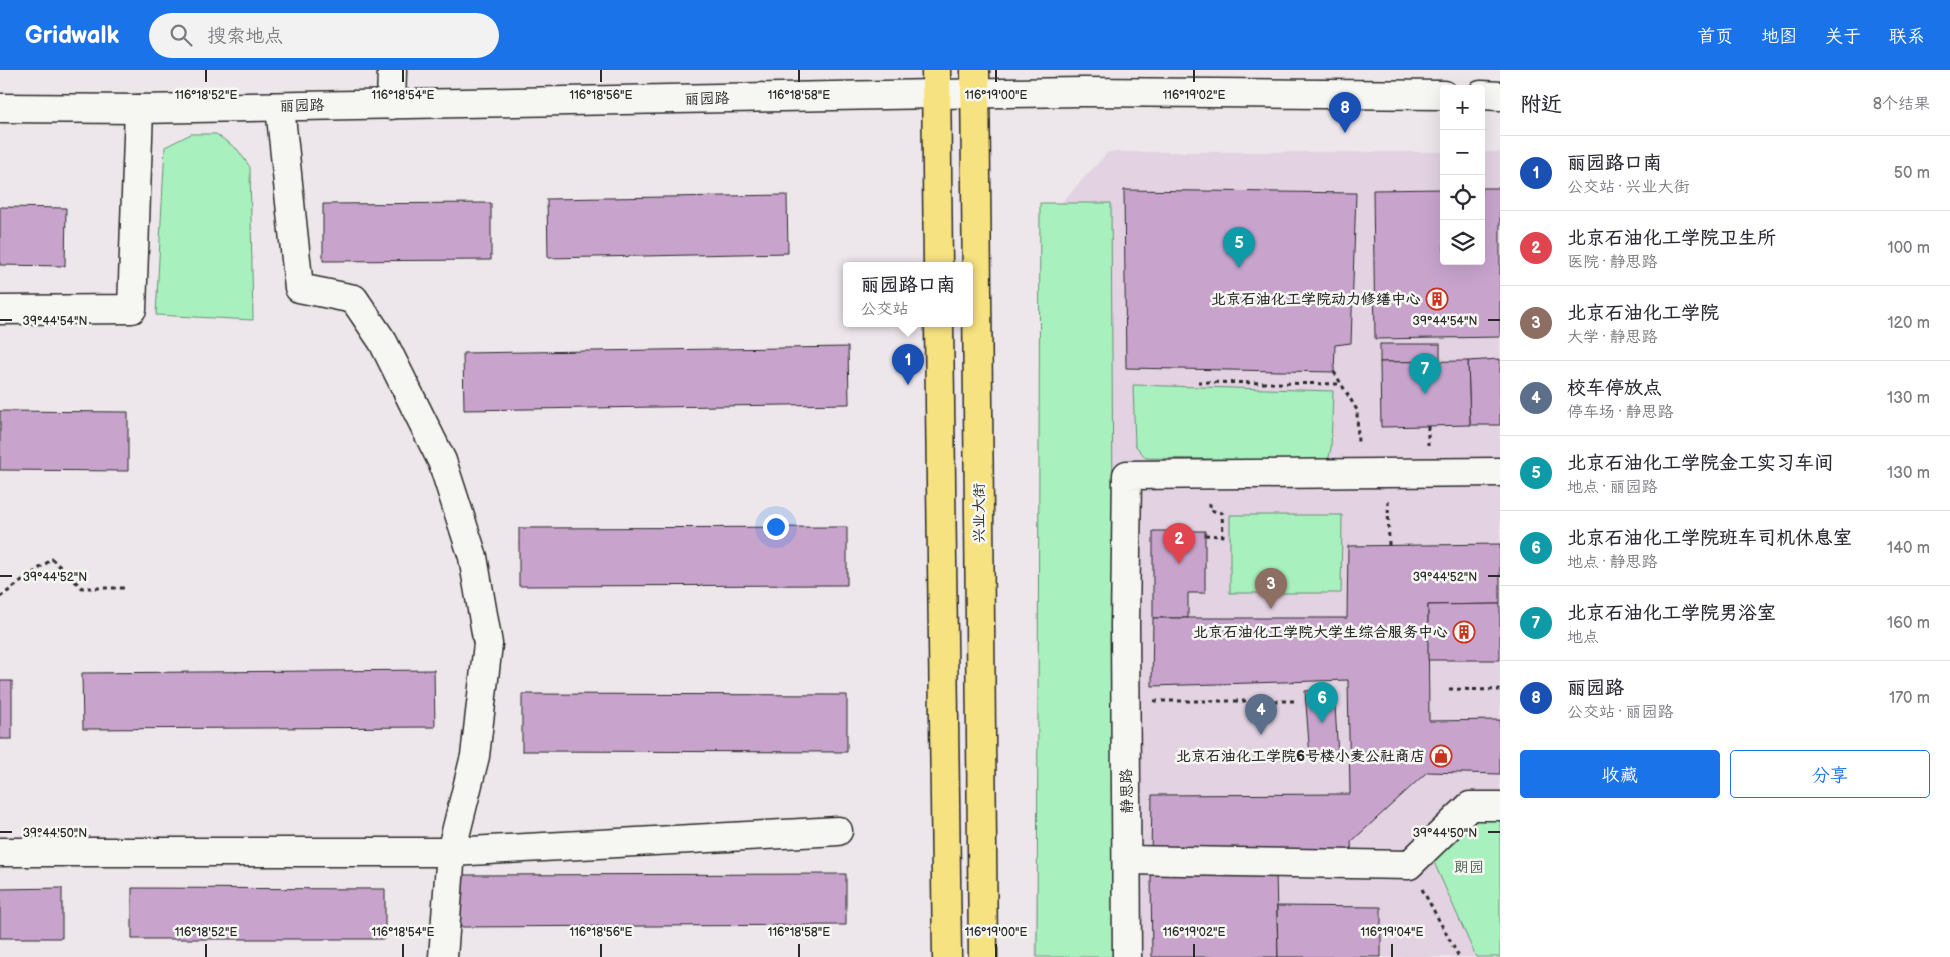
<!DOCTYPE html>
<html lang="zh">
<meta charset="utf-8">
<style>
:root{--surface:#fff;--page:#f2f2f3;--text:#2b2b33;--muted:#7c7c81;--line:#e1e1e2;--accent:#1a73e8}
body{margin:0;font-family:"Balsamiq Sans","LXGW WenKai TC",sans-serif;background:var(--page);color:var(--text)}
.controls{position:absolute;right:15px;top:15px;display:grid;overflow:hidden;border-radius:5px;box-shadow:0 5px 20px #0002}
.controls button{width:45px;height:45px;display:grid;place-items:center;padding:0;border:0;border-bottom:1px solid var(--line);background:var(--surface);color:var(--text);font:25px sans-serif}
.you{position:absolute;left:775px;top:456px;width:18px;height:18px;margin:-12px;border:4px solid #fff;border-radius:50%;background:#1a73e8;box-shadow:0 0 0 8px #1a73e833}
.badge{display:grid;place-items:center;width:32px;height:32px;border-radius:50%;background:var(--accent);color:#fff;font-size:16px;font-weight:700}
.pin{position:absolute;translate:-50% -41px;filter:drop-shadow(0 1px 2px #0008)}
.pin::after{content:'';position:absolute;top:26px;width:18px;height:15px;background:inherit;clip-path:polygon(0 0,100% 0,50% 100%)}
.popup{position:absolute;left:843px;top:192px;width:130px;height:65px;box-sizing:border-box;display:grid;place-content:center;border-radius:5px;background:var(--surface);filter:drop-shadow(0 1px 4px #0005);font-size:16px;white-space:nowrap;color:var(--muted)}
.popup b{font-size:19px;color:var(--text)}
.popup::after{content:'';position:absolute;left:50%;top:100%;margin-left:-10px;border:10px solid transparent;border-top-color:var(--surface)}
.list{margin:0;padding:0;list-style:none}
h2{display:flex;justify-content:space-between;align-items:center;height:65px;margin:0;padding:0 20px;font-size:21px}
h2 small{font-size:16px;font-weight:400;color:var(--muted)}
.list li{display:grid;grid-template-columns:32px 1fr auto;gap:15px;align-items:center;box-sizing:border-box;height:75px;padding:0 20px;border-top:1px solid var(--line)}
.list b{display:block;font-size:19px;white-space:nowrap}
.list p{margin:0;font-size:16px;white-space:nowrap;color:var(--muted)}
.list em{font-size:16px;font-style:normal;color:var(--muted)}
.actions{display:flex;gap:10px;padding:15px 20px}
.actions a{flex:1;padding:11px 0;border:1px solid var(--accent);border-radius:5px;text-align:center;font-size:18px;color:var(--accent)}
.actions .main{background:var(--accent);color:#fff}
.icon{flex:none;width:28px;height:28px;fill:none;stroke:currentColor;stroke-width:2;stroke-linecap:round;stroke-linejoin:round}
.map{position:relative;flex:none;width:1500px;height:887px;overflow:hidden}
header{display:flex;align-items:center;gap:30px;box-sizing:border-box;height:70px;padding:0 25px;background:var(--accent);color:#fff}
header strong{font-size:24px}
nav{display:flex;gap:28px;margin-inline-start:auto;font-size:18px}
.search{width:350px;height:45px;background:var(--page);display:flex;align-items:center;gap:12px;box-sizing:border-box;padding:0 18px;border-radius:28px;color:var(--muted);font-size:19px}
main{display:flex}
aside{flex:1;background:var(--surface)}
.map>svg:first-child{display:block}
.built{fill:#e2d2e2}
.park{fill:#a8f1bf;stroke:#6a8e75}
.building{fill:#c8a4cd;stroke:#2b2b2b}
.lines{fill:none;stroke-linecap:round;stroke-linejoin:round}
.minor-casing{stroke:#2b2b2b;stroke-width:31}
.major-casing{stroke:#2b2b2b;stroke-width:31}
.path{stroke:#2b2b2b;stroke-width:3;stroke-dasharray:4 4;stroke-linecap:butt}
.minor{stroke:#f6f6f2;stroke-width:28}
.major{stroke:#f7e281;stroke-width:28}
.ticks{fill:none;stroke:#2b2b2b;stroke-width:2}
.labels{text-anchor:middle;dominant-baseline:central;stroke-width:5;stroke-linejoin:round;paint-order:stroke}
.street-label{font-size:15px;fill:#2b2b2b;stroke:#f6f6f2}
.poi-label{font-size:15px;font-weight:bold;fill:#2b2b2b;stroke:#f6f6f2;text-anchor:end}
.park-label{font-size:15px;fill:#4a5c50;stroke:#f6f6f2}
.ticks-label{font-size:12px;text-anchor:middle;fill:#2b2b2b;stroke:#f6f6f2;stroke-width:5;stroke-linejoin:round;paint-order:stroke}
</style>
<header>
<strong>Gridwalk</strong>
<div class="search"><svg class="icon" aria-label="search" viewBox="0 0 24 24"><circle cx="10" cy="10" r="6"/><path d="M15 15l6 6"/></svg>搜索地点</div>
<nav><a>首页</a><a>地图</a><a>关于</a><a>联系</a></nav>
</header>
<main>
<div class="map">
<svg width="1500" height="887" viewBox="0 0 1500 887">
<rect width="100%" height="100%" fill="#ede6eb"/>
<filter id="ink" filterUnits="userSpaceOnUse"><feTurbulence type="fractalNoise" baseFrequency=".02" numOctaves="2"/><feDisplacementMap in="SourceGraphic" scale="10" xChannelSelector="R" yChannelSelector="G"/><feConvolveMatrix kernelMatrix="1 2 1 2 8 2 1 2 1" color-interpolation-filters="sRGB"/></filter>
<g filter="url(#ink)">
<path class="built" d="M1108,82H1444V191H1481V82H1500V887H1035L1050,145Z"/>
<g class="park">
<path d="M191,64H216L237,79L250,97L253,250L156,245L165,77Z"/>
<path d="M1040,133H1111L1116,887H1037Z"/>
<path d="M1133,315L1333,321L1331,378L1328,391L1146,388L1135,375Z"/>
<path d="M1230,445H1342L1341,523H1230Z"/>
<path d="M1475,749H1500V887H1476L1433,790Z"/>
</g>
<g class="building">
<path d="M1481,118H1500V267L1375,269L1373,120L1444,119V191H1481Z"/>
<path d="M1124,120L1356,123L1351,273L1335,275L1334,302L1126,298Z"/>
<path d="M787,125L788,183L548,188L547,129Z"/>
<path d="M491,133V190L323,191V134Z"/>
<path d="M0,137L66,138L65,196L0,195Z"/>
<rect x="1380" y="274" width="60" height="18"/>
<path d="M848,277L849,334L464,340L463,283Z"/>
<path d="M1500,289V355H1470L1468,291Z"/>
<path d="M1468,291L1470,355L1381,357L1380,292Z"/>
<path d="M0,341L128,342V401L0,400Z"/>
<path d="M847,457V515L519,516V458Z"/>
<path d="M1153,461H1205V523H1188V548H1153Z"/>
<path d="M1500,474V534L1428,535L1429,651L1500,650V704L1427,702L1351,772L1352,786L1151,787L1152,725L1350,724L1348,610L1152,616L1153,548H1347L1348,476Z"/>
<path d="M1500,534V590H1428V535Z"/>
<path d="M434,600L435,657L83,659L82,603Z"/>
<rect x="0" y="611" width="12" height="58"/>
<path d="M1334,619L1338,686L1310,687L1305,621Z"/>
<path d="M522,624L847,625V682L522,681Z"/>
<path d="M1276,802L1278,887H1152L1151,804Z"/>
<path d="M846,804V855L460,857V805Z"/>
<path d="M62,818V868H0V819Z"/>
<path d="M132,818L385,819V869H132Z"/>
<path d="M1277,836L1381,837V887H1278Z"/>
</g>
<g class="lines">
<g class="minor-casing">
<g id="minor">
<path d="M1481,25L1500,26"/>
<path d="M391,35L392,0"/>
<path d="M280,37L299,218L354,229L383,272L442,391L473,487L488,574L475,686L451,782L443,887"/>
<path d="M0,38L139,39L936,24L1083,22L1444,25"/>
<path d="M0,240L132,239L139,39"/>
<path d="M0,782H451L838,761"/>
<path d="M1127,790L1409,795L1470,736H1500"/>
<path d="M1127,887L1125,555L1127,405L1500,402"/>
</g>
</g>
<g class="major-casing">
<g id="major">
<path d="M936,0L938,196"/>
<path d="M975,0L983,887"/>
<path d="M939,254L947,887"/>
</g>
</g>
<g class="path">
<path d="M1334,302L1357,340L1358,375"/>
<path d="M1198,312L1341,314"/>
<path d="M1428,356V375"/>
<path d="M1388,431L1389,475"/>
<path d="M1205,465L1223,466L1222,443L1210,440V432"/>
<path d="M0,527L52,489L82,518H125"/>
<path d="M1449,619L1500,620"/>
<path d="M1154,631H1296"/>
<path d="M1422,819L1459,887"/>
</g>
<use href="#minor" class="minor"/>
<use href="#major" class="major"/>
</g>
</g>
<path class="ticks" d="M206,0V12M403,0V12M601,0V12M799,0V12M996,0V12M1194,0V12M0,250H12M1488,250H1500M0,506H12M1488,506H1500M0,762H12M1488,762H1500M206,874V887M403,874V887M601,874V887M799,874V887M996,874V887M1194,874V887M1392,874V887"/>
<defs>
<g id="building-ring" transform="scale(1.125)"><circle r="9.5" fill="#f6f6f2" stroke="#c8321e" stroke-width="1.5"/><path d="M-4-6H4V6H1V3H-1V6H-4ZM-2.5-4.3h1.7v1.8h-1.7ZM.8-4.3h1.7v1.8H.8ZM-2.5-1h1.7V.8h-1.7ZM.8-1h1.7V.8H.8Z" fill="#c8321e"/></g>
<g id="shop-ring" transform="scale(1.125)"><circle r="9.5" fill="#f6f6f2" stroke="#c8321e" stroke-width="1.5"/><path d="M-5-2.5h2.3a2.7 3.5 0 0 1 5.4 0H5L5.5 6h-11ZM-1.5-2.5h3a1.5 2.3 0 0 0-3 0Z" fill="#c8321e"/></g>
</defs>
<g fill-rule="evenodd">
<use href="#building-ring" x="1437" y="229"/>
<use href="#building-ring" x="1464" y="562"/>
<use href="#shop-ring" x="1441" y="686"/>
</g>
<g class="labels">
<g class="street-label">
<text transform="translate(707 29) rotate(-1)">丽园路</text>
<text transform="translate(302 36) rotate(-1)">丽园路</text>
<text transform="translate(979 443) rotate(-90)">兴业大街</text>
<text transform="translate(1127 721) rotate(-91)">静思路</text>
</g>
<g class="poi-label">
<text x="1421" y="229">北京石油化工学院动力修缮中心</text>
<text x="1448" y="562">北京石油化工学院大学生综合服务中心</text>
<text x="1425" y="686">北京石油化工学院6号楼小麦公社商店</text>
</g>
<g class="park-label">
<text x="1469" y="797">朗园</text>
</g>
</g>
<g class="ticks-label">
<text x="206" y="29">116°18'52"E</text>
<text x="403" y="29">116°18'54"E</text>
<text x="601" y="29">116°18'56"E</text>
<text x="799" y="29">116°18'58"E</text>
<text x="996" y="29">116°19'00"E</text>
<text x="1194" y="29">116°19'02"E</text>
<text x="55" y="255">39°44'54"N</text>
<text x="1445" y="255">39°44'54"N</text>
<text x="55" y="511">39°44'52"N</text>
<text x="1445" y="511">39°44'52"N</text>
<text x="55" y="767">39°44'50"N</text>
<text x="1445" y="767">39°44'50"N</text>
<text x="206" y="866">116°18'52"E</text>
<text x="403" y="866">116°18'54"E</text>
<text x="601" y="866">116°18'56"E</text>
<text x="799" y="866">116°18'58"E</text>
<text x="996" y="866">116°19'00"E</text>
<text x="1194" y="866">116°19'02"E</text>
<text x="1392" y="866">116°19'04"E</text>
</g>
</svg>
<div class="controls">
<button>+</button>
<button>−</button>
<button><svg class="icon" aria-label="locate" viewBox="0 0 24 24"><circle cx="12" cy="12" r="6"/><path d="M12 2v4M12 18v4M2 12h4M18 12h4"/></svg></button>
<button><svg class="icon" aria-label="layers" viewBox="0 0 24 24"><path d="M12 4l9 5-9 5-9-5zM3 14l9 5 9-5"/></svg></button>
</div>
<div class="you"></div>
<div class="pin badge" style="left:908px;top:315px;background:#1a4fb4">1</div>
<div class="popup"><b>丽园路口南</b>公交站</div>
<div class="pin badge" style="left:1179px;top:494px;background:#e0444e">2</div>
<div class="pin badge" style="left:1271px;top:539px;background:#8d6e63">3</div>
<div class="pin badge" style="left:1261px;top:665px;background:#5c6f8a">4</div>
<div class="pin badge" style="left:1239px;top:198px;background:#0f9aa8">5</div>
<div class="pin badge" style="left:1322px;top:653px;background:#0f9aa8">6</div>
<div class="pin badge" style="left:1425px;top:324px;background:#0f9aa8">7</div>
<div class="pin badge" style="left:1345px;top:63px;background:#1a4fb4">8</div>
</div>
<aside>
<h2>附近<small>8个结果</small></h2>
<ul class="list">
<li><span class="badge" style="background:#1a4fb4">1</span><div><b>丽园路口南</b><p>公交站 · 兴业大街</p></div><em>50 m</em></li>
<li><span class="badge" style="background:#e0444e">2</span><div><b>北京石油化工学院卫生所</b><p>医院 · 静思路</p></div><em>100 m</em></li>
<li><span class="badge" style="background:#8d6e63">3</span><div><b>北京石油化工学院</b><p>大学 · 静思路</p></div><em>120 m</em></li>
<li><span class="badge" style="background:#5c6f8a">4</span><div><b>校车停放点</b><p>停车场 · 静思路</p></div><em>130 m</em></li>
<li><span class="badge" style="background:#0f9aa8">5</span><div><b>北京石油化工学院金工实习车间</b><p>地点 · 丽园路</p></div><em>130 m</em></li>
<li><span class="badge" style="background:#0f9aa8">6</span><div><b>北京石油化工学院班车司机休息室</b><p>地点 · 静思路</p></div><em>140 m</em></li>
<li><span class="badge" style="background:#0f9aa8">7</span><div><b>北京石油化工学院男浴室</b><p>地点</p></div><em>160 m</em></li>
<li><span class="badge" style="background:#1a4fb4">8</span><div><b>丽园路</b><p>公交站 · 丽园路</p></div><em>170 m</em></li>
</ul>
<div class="actions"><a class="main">收藏</a><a>分享</a></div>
</aside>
</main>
